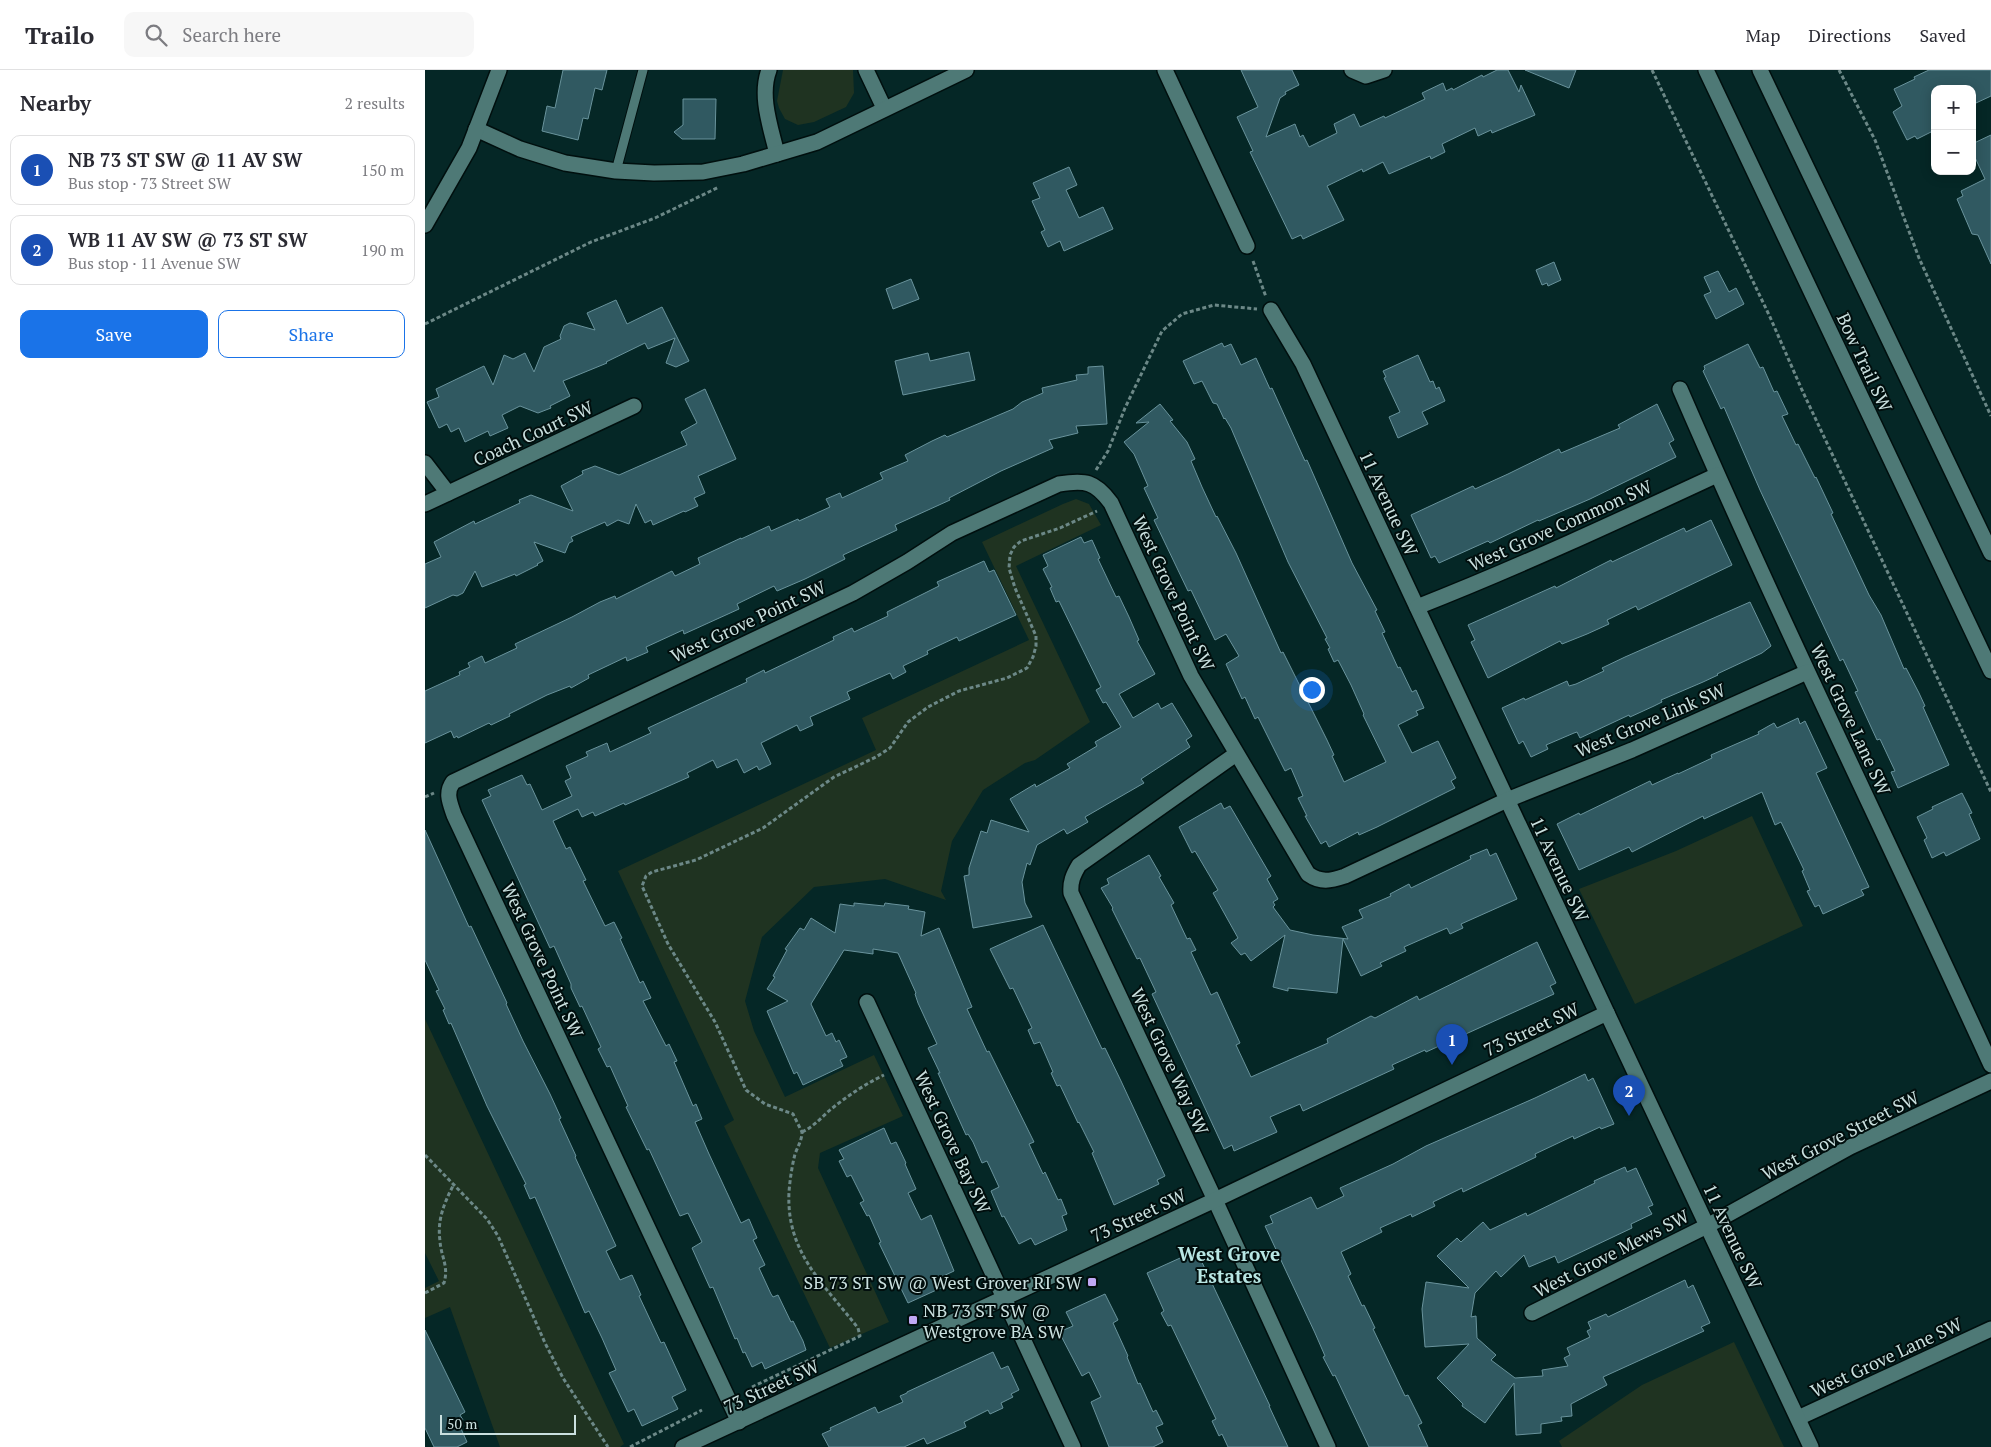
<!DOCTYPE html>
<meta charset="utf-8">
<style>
:root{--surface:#fff;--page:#f7f7f7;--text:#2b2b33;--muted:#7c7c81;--line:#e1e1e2;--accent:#1a73e8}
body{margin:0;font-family:"PT Serif",serif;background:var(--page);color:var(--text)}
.controls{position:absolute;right:15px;top:15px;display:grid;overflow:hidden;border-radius:10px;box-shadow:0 2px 12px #0003}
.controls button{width:45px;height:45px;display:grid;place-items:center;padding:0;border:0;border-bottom:1px solid var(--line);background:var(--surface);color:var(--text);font:25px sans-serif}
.scale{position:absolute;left:15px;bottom:12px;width:136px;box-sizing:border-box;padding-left:5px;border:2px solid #cae0df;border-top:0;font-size:14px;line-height:18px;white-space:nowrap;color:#cae0df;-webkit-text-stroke:4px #010e0d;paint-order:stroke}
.you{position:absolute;left:886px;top:619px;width:18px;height:18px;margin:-12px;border:4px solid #fff;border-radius:50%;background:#1a73e8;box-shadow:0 0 0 8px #1a73e833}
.badge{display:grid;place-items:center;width:32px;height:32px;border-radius:50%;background:var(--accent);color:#fff;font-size:16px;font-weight:700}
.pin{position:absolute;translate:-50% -41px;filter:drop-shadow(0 1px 2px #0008)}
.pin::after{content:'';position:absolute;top:26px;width:18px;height:15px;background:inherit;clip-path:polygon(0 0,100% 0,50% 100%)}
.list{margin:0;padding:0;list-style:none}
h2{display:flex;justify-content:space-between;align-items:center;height:65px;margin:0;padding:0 20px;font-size:21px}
h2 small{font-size:16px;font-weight:400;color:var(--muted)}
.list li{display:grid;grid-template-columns:32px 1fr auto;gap:15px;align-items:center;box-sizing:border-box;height:70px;margin:0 10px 10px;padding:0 10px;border:1px solid var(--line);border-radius:10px}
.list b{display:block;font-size:19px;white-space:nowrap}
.list p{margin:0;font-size:16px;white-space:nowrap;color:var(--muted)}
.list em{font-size:16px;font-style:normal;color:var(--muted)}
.actions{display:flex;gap:10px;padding:15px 20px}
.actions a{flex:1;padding:11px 0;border:1px solid var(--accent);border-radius:10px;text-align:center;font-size:18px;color:var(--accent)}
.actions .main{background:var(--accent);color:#fff}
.icon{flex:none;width:28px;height:28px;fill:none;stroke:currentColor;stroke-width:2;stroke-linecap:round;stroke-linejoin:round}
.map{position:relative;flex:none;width:1566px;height:1377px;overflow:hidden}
header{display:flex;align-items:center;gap:30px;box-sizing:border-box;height:70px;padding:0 25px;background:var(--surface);border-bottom:1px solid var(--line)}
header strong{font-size:24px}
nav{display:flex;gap:28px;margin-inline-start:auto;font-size:18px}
.search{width:350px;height:45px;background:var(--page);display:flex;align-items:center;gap:12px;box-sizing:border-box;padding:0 18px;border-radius:10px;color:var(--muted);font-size:19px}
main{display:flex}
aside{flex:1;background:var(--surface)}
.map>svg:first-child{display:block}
.green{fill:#1f3321}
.building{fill:#305961;stroke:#69939c}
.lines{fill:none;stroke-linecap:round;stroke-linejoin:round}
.lane-casing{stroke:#000f0e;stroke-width:11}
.street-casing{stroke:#000f0e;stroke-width:18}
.secondary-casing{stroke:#000f0e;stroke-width:18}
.path{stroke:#6c8887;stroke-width:3;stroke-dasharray:4 2.5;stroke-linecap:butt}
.lane{stroke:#4e7976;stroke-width:9}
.street{stroke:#4e7976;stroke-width:15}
.secondary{stroke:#4e7976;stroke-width:15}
.poi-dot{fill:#c0a8f4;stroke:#010e0d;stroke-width:2}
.labels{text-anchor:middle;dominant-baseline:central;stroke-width:4;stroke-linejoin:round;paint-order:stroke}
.street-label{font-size:18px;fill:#cae0df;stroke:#010e0d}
.poi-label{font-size:18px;fill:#cae0df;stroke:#010e0d;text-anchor:end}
.neighbourhood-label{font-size:19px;font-weight:bold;fill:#b8e6e3;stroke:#010e0d}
</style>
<header>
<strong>Trailo</strong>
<div class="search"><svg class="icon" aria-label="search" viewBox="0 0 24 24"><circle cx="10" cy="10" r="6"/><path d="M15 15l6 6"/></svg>Search here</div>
<nav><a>Map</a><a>Directions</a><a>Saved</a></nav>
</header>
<main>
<aside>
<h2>Nearby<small>2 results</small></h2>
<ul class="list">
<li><span class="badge" style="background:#1a4fb4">1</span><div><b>NB 73 ST SW @ 11 AV SW</b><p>Bus stop · 73 Street SW</p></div><em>150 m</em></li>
<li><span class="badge" style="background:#1a4fb4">2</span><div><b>WB 11 AV SW @ 73 ST SW</b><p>Bus stop · 11 Avenue SW</p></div><em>190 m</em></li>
</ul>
<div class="actions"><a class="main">Save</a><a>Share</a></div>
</aside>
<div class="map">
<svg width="1566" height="1377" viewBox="0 0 1566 1377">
<rect width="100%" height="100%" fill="#052726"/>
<g class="green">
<path d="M358,0H428L429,23L421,37L389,52L373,55L360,49L354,38L352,31Z"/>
<path d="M651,429L664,434L676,455L591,496L665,652L610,690L600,693L558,720L527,771L516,821L521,830L460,809L389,817L337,867L320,931L329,961L360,1027L449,985L478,1046L395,1083L393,1098L464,1252L405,1278L299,1056L309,1050L193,801L451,680L437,648L604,570L557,472L638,434Z"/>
<path d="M1327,746L1378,856L1210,934L1154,819L1251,781Z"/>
<path d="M0,949L199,1374L195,1377H75L25,1237L0,1248V1218L14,1211L0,1183Z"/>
<path d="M1309,1272L1359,1377H1137L1134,1371L1217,1315Z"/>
</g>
<g class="building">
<path d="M138,0H182L177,20L170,18L163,49L158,48L153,70L117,61L122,36L130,38Z"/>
<path d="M816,0H867L874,15L860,22L861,24L855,28L841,67L870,54L875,67L878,65L884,77L912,63L909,54L929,44L935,57L959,46L960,48L1000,29L997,23L1018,13L1021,21L1027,18L1028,20L1057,5L1058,7L1072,0H1083L1094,22L1096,15L1110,45L1067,63L1066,60L1053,66L1050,58L1017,74L1020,82L1006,89L1005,86L964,104L958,92L938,102L937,99L902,116L919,150L878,169L876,165L867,169L825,82L828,81L812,47L833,37Z"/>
<path d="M1100,0H1151L1144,18Z"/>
<path d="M1504,0H1566V26L1551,33L1547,24V19H1510V60L1492,69L1490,66L1482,70L1468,42L1477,36L1469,19L1490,9L1489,7Z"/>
<path d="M258,29H291L290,69H257L249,62L258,55Z"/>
<path d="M1566,65V194L1553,165L1547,164L1532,129L1538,126L1536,121L1560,109L1547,81V74Z"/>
<path d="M644,97L652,115L641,120L654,148L678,137L688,159L639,181L635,171L623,177L616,162L620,160L607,131L615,128L608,113Z"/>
<path d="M1129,192L1136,210L1123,216L1122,213L1117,215L1111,200Z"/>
<path d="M1293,201L1304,222L1311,218L1319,234L1291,249L1279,225L1286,222L1279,207Z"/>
<path d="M486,209L494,229L468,239L461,219Z"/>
<path d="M191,230L202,254L237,237L264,291L251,297L241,293L250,268L223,279L220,273L181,292L182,293L138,311L145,326L125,336L126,338L113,343L95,336L77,345L83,358L65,366L63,361L40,372L34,358L26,362L22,354L14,358L2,332L14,327L11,319L59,296L68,315L79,285L88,289L100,283L109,302L119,277L136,269L135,266L139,256L145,253L170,260L162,243Z"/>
<path d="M797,273L799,277L806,274L816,295L831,288L845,319L847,318L880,391L882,390L927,493L952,540L950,541L960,562L957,563L973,598L975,597L987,622L991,620L999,638L991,641L993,645L973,655L987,683L1013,671L1031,708L1026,711L1030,718L952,757L934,765L933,762L904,777L901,771L896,774L880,746H882L873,728L878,726L866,698L860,701L833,647L830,649L820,627L817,629L801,594L814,586L801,564L790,570L766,520L763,521L729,450L733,448L720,420L719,418L723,416L709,384L699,372L724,352L711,353L735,334L748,350L745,351L762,372L770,389L766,391L777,417L791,447L792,446L811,483L856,583L858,582L902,670L909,685L907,686L919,712L961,692L938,645L939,644L926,615L913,590L909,592L903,579L905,578L900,569L902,568L863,492L806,358L800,348L799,349L792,334L788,333L777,311L769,314L758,291Z"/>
<path d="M1323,274L1335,298L1338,297L1349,322L1352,321L1363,344L1357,346L1371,375L1373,374L1390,408L1391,407L1408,443L1406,444L1444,525L1456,545L1479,599L1481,598L1494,623L1500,636L1498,637L1524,695L1473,718L1466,702L1470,701L1455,669L1452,670L1430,622L1433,621L1418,589L1415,591L1335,420L1299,337L1296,339L1278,301L1280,299L1279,296Z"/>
<path d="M544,282L550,310L478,325L470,291L503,283L505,291Z"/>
<path d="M993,285L1005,312L1008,311L1011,319L1014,317L1020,331L997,342L1003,354L973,368L964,347L975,342L959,308L961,307L958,301Z"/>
<path d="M678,296L682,354L651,356L653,363L624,370L628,378L576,401L524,428L525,430L470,455L472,460L418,485L420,489L380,509L352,521L349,516L312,534L314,539L259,564L258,560L221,577L223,582L202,591L201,587L163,605L164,608L146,618L145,616L122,625L84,644L85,646L66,655L64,653L33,668L32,666L29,668L26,661L0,673V621L35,605L34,602L45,597L43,593L57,586L60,593L92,578L90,574L147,547L175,532L190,526L191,529L247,501L250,506L275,494L273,488L316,468V469L344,456L346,461L373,449L374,451L405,437L401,429L415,423L417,428L458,409L455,403L483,391L480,385L507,371L520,365L522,367L588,339L597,332L618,323L617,318L652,310L651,305L663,304V297Z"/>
<path d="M280,319L311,389L273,406L280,423L269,428L273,436L260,442L259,441L228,455L226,450L220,453L211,434L204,454L193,450L182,456L180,452L146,467L148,471L144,473L140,483L109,472L118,491L112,494L113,495L91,506L90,504L57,517L50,501L38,523L32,526L28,525L0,538V494L16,487L9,472L49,451L50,454L95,433L94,430L106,425L148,441L136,416L158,404L157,401L170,396L194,405L262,375L256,362L272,353L260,329Z"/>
<path d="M1232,334L1249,370L1244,373L1251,387L1165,429L1114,451L1113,450L1065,473L1063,471L1014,493L1010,486L1006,488L986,445L1048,416L1050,419L1083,404L1134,379L1136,383L1195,358L1193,355Z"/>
<path d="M1286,450L1307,495L1213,540L1211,536L1182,550L1184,554L1162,564L1137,574L1135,571L1063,608L1046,572L1050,570L1043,555L1130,516L1131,518L1186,490L1187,492L1259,458L1261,462Z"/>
<path d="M656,467L659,473L667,470L675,488L673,489L691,527L694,526L704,547L714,570L712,571L730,604L694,624L708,648L733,633L736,639L747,633L767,666L761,670L765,677L716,709L719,713L660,747L663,752L642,764L639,759L612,775L605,795L602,793L597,812L600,833L607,847L548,858L539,806L544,805V798L556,761L562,763L566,750L604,762L585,729L610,714L611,717L645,698L642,694L672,676L670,672L696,657L681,632L678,633L671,620L676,617L634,531L631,532L625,518L627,517L618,499L623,496L618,485Z"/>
<path d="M559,491L564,502L569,500L591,545L534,571L532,567L502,581L503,584L478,596L481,602L468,609L465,603L422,622L425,629L385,647L388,655L375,661L372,655L336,673L346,694L334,700L332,696L319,703L312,689L292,698L288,690L262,703L264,707L246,715L200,735L199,733L170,746L168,742L157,747L153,739L128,751L141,779L145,777L161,810L158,811L180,856L189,852L197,868L195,869L215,913L218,911L226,928L218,931L241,976L244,974L252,991L249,992L268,1036L271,1034L277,1049L270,1052L284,1084L316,1153L324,1149L332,1168L328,1170L340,1195L334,1198L346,1224L348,1227L353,1225L366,1252L368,1251L378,1271L381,1280L340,1299L337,1292L327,1297L320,1282L318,1283L312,1268L310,1269L288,1217L285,1218L267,1178L277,1172L263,1143L255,1146L224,1079L222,1080L201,1037L203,1036L185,996L182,997L173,979L176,977L157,936L155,937L146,918V914L129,876L125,878L57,730L66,726L63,720L97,705L102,715L105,714L117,740L147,726L140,711L146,708L141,696L163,686L161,682L182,673L185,682L226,663L223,658L322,612L321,609L339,600L340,603L409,570L408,567L427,558L429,562L463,546L462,542L514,516L512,512Z"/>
<path d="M1325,532L1346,576L1337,583L1292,604L1293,605L1278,612L1236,630L1237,632L1229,636L1205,647L1204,645L1155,668L1152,662L1149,663L1121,675L1123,679L1106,687L1098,671L1094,674L1077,638L1099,628L1100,630L1142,611L1144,616L1151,614L1179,601L1177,598L1200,587Z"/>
<path d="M1373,648L1375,654L1380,651L1402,698L1391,703L1444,817L1436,820L1439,825L1398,844L1394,835L1390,837L1382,821L1385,820L1377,801L1379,800L1356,752L1350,755L1337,722L1279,749L1278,746L1207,782L1204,777L1154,800L1132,754L1154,743L1155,745L1225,711L1227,715L1253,703V704L1287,688L1286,685L1334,664L1333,662L1349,653L1352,658Z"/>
<path d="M1537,723L1547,743L1544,744L1555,769L1521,786L1519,782L1507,788L1499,770L1502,768L1492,747L1508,739L1507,737Z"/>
<path d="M796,733L799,739L805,736L846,806L842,809L853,829L848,832L850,835L848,837L865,860L888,865L923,869L917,857L938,848L934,840L966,826L965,824L984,814L986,818L1046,789L1045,786L1062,779L1065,786L1071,783L1092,829L1036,854L1038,858L1025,864L1022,858L979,877L981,881L955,893L957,896L936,906L918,869L912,923L863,918V921L848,917L860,865L826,891L820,883L816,885L806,873L813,868L788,823L793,820L770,781L767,783L754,757Z"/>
<path d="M0,760L44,857L46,856L82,933L81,934L98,971L125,1024L136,1048L134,1049L151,1086L150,1087L191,1176L181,1181L195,1210L207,1205L216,1225L214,1226L236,1273L239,1272L261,1320L247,1327L253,1339L217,1356L209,1339L203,1342L191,1317L184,1303L191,1300L177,1268L164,1241L160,1243L110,1127L105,1129L99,1115L101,1114L62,1036L26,953L24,954L18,940L20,939L11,921L14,920L0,890Z"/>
<path d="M724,785L736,806L734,807L749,833L746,835L762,869L765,868L771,880L766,882L786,925L792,922L815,973L811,975L826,1007L903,973L902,969L946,946L950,948L992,926L994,930L1112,872L1131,913L1125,916L1129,924L1001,982L1000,980L967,995L969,999L878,1041L875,1034L845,1047L852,1062L809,1081L807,1075L799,1079L727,924L731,922L715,888L712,889L687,839L688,838L676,818L684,814L682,809Z"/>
<path d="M429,833L459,836L460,833L467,834L484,836L483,839L500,842L496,866L514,858L547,937L542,939L562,982L564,981L609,1072L604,1074L618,1104L620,1102L633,1130L636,1129L642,1144L637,1146L642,1160L610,1175L606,1168L594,1174L579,1146L577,1147L566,1121L574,1117L562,1091L557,1093L548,1072L543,1064L541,1065L513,1003H515L503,978L512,974L493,933L490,924L491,923L473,883L448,879V884L419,880L386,934L401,966L407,963L411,972L414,970L422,987L415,990L418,996L378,1015L372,1002L369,1004L342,941L363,931L342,919L350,907L348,906L362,880L360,879L375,858L379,860L386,848L410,863L415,834L429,836Z"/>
<path d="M618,855L677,979L680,978L696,1011L740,1106L732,1110L734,1114L689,1135L667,1083L669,1082L654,1052L653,1053L635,1015L632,1016L626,1003L628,1002L615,972L609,974L603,960L607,958L588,918L585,919L565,879Z"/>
<path d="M1160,1004L1163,1011L1168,1008L1189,1054L1176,1059L1175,1057L1149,1069L1148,1066L1110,1084L1111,1087L1038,1122L1037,1118L1008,1132L1010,1136L987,1147L986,1144L955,1158L957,1162L916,1182L926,1204L923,1206L937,1236L939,1235L950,1258L948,1259L980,1326L983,1325L997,1353L993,1355L1003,1377H944L910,1305L908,1306L898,1287L900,1286L890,1263L840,1156L848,1153L845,1146L886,1127L892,1139L919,1126L915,1118L968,1094L1001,1076L1110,1028Z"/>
<path d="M459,1058L466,1074L471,1072L481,1093L480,1094L491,1119L483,1123L496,1150L506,1145L529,1201L514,1208L518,1217L483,1233L454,1173L456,1172L444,1145L442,1146L435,1133L439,1131L426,1105L422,1107L414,1091L419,1089L414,1080Z"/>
<path d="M1200,1097L1202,1102L1211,1098L1228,1135L1223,1137L1227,1144L1206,1154L1207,1158L1133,1193L1130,1186L1104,1197L1099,1185L1076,1207L1071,1201L1050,1223L1046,1247L1051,1246L1052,1268L1071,1285L1066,1290L1090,1308L1118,1306L1117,1300L1143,1296L1139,1288L1145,1285L1142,1278L1165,1267L1162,1261L1166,1259L1163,1252L1181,1244L1183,1247L1260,1210L1263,1218L1268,1215L1285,1253L1276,1257L1279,1261L1178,1307L1182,1315L1146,1334L1147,1346L1136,1347L1137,1351L1116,1354V1363L1091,1365L1089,1313L1060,1353L1037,1336L1038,1334L1012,1308L1044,1274L1000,1277L997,1239L1001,1212L1044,1218L1012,1186L1032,1168L1036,1172L1058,1152L1065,1160L1101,1143L1102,1146L1170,1113L1169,1111Z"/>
<path d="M764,1184L767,1190L774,1186L845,1336H844L863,1377H803L797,1364L794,1366L787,1351L791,1349L746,1255L743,1256L736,1243L739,1241L722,1203Z"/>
<path d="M680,1224L693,1250L688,1253L703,1286L702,1287L713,1314L715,1313L728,1342L731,1340L738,1354L731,1357L738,1372L728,1377H684L666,1332L676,1327L664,1302L657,1306L634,1262L648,1256L641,1242Z"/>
<path d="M0,1260L40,1342L35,1345L38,1350L33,1352L42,1372L32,1377H9L0,1358Z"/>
<path d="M568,1282L576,1299L583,1296L594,1320L586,1324L588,1327L576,1333L578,1338L565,1344L563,1340L539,1352L541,1357L502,1374L499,1368L479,1377H404L397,1364L406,1360L405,1358L450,1337L453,1343L478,1332L475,1326L482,1323V1322Z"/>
</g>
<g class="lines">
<g class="lane-casing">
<path id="lane" d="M191,101L218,0"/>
</g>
<g class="street-casing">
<g id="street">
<path d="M344,0C334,26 346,58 352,84"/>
<path d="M441,0L459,38"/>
<path d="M740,0L822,176"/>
<path d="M927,0L941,6L959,0"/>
<path d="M51,59L95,79L140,93L191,101L229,103L278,102L318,94L392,72L541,0"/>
<path d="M846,240L878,294L1182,943"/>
<path d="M1255,319C1353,546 1463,769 1566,995"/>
<path d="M0,393L23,423"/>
<path d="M0,434L209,336"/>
<path d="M992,537C1094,497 1193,451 1292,405"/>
<path d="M811,684L654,795C648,805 645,812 646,823L790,1130L903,1377"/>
<path d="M442,932L648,1377"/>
<path d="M1107,1243L1282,1156L1425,1077L1566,1011"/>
<path d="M1373,1348L1566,1259"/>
<path d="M314,1352L29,745C25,733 20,723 28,712L428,523L482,492L527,463L634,414C660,410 670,411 686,433L766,606L883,804C896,813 905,811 920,806L1082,730L1207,680L1382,602"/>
</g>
</g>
<g class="secondary-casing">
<g id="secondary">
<path d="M1281,0L1566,601"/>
<path d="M1335,0L1566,483"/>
<path d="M0,155L44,78L74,0"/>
<path d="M258,1377L790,1130L1182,943L1386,1377"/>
</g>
</g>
<g class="path">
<path d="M1227,0L1345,247L1377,320L1566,722"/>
<path d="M1414,0L1450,70L1494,188L1566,346"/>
<path d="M828,191L841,227"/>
<path d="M0,254L166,172L230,148L294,117"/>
<path d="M671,400L683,381L700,338L737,261L757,244L789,235L832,239"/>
<path d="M0,727L9,723"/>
<path d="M377,1062C388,1057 396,1048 405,1040C421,1027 440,1014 459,1005"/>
<path d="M0,1085L62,1149L73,1166L120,1273L138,1308L183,1377"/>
<path d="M0,1223L19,1213C24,1196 16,1187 15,1171C12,1150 19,1133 29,1114"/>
<path d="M327,1317L435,1266L433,1258C399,1214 361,1183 364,1122C365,1109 367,1096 370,1084C373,1076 377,1070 377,1062L368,1044L340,1034L321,1020L290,952L243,874L217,816L221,806L227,802L271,790L338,758L409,707L451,687L465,678L483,652L503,637L534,621L582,608L602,598L608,587L611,576V566L590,518L584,498L585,485L589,477L596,471L635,458L672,441"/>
<path d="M205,1377L277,1340"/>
</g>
<use href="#lane" class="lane"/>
<use href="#street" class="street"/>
<use href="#secondary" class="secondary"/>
</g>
<g class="poi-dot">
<rect x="662" y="1207" width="10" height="10" rx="2.5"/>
<rect x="483" y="1245" width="10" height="10" rx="2.5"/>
</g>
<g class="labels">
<g class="street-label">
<text transform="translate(1440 292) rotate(65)">Bow Trail SW</text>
<text transform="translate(108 363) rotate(-25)">Coach Court SW</text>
<text transform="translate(964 433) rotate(65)">11 Avenue SW</text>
<text transform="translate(1135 455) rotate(-24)">West Grove Common SW</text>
<text transform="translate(749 523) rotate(65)">West Grove Point SW</text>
<text transform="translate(323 551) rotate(-25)">West Grove Point SW</text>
<text transform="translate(1426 649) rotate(65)">West Grove Lane SW</text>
<text transform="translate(1225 650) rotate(-23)">West Grove Link SW</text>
<text transform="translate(1135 799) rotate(65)">11 Avenue SW</text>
<text transform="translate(118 890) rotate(65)">West Grove Point SW</text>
<text transform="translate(1106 959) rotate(-25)">73 Street SW</text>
<text transform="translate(745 991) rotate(65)">West Grove Way SW</text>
<text transform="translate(1415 1065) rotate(-27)">West Grove Street SW</text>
<text transform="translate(528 1072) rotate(65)">West Grove Bay SW</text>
<text transform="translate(713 1145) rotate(-25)">73 Street SW</text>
<text transform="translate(1308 1166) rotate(65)">11 Avenue SW</text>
<text transform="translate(1186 1183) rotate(-27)">West Grove Mews SW</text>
<text transform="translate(1461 1287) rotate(-25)">West Grove Lane SW</text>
<text transform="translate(346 1316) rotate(-25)">73 Street SW</text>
</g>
<g class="poi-label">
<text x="657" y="1212">SB 73 ST SW @ West Grover RI SW</text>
<text x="498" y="1240" text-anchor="start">NB 73 ST SW @<tspan x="498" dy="21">Westgrove BA SW</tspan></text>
</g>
<g class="neighbourhood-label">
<text x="804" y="1183">West Grove<tspan x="804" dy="22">Estates</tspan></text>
</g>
</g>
</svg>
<div class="controls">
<button>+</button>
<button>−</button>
</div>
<div class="scale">50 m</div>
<div class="you"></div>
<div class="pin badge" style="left:1027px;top:995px;background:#1a4fb4">1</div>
<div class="pin badge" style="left:1204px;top:1046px;background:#1a4fb4">2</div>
</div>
</main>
